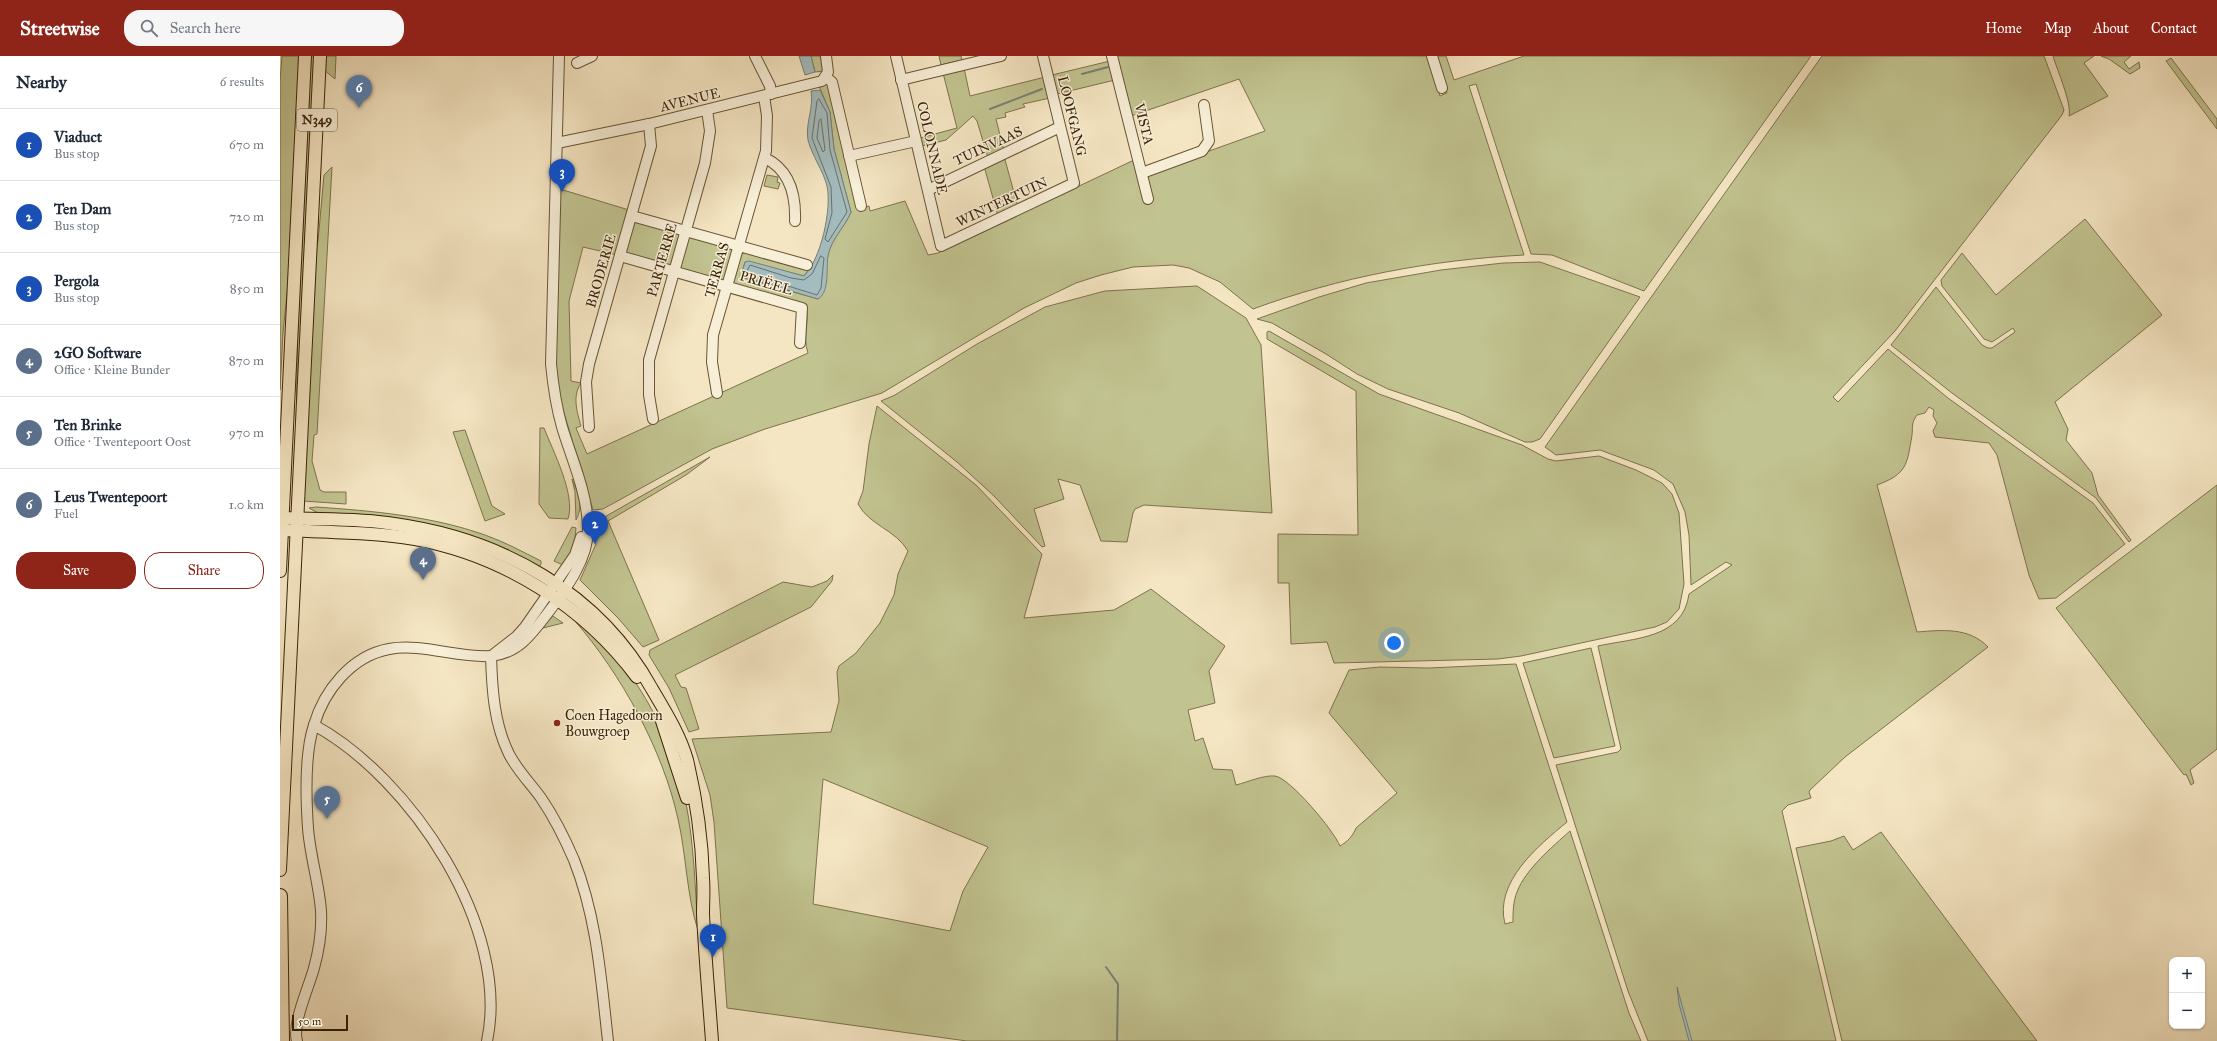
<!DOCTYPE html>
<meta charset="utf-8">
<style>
:root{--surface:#fff;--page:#f6f6f7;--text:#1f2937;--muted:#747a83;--line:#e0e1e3;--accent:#8f2418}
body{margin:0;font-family:"IM FELL Great Primer",serif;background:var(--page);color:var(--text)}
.controls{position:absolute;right:12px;bottom:12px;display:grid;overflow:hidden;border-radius:8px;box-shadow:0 1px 3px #0004}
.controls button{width:36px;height:36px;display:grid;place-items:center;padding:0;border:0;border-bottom:1px solid var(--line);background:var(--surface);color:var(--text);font:20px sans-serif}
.scale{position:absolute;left:12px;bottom:10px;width:56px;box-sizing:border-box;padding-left:4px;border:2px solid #3a2306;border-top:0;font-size:11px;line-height:14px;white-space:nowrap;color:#3a2306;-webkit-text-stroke:3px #f8efd8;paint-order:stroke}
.you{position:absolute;left:1114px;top:587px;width:14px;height:14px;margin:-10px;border:3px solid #fff;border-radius:50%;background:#1a73e8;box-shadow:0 0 0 6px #1a73e833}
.badge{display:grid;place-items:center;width:26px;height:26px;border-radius:50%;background:var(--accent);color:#fff;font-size:13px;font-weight:700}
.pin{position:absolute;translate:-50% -33px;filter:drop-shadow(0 1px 2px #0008)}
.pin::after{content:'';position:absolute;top:21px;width:14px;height:12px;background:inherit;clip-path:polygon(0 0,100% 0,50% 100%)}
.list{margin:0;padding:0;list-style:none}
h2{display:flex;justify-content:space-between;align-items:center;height:52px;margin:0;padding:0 16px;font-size:17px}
h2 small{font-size:13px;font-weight:400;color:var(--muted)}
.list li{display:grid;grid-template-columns:26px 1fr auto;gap:12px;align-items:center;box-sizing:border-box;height:72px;padding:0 16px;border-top:1px solid var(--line)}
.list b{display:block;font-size:15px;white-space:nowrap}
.list p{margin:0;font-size:13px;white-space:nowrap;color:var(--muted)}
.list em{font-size:13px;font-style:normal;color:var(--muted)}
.actions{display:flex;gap:8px;padding:12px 16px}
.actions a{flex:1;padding:9px 0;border:1px solid var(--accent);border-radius:16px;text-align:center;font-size:14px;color:var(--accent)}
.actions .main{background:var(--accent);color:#fff}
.icon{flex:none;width:22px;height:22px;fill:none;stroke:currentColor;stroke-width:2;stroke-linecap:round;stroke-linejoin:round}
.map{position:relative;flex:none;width:1937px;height:985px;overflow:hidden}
header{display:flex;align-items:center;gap:24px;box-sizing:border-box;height:56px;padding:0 20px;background:var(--accent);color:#fff}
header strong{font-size:19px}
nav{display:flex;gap:22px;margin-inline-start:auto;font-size:14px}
.search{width:280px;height:36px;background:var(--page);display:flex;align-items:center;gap:10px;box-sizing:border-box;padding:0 14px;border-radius:16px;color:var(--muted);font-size:15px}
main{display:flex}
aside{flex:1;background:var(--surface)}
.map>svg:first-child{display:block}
.green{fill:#c1c390;stroke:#7e734b;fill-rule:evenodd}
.water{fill:#a3bcbf;stroke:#797f75}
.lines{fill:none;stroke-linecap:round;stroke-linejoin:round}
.shore{stroke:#6e7062;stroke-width:1}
.stream{stroke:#797f75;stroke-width:2}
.minor-casing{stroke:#695435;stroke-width:12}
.major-casing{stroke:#3a2306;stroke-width:14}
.highway-casing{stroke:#3a2306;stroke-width:16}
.minor{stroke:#f8efd8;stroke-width:10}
.major{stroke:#f5e6c3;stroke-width:12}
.highway{stroke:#f5e6c3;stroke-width:14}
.poi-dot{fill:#8f2418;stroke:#f8efd8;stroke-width:1.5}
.labels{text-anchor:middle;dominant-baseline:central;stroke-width:3;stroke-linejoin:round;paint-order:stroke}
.shield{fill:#f8efd8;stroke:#736045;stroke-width:1}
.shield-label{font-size:13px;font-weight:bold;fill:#3a2306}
.street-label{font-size:14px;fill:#3a2306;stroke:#f8efd8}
.poi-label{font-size:14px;fill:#3a2306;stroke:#f8efd8;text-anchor:start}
</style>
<header>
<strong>Streetwise</strong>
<div class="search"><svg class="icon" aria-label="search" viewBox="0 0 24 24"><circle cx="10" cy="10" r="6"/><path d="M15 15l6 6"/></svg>Search here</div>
<nav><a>Home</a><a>Map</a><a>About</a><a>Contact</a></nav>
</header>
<main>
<aside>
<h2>Nearby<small>6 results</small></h2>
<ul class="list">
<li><span class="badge" style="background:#1a4fb4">1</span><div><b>Viaduct</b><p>Bus stop</p></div><em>670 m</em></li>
<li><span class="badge" style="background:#1a4fb4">2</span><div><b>Ten Dam</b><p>Bus stop</p></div><em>720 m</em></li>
<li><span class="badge" style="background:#1a4fb4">3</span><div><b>Pergola</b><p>Bus stop</p></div><em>850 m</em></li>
<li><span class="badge" style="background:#5c6f8a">4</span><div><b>2GO Software</b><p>Office · Kleine Bunder</p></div><em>870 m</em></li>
<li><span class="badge" style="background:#5c6f8a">5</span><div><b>Ten Brinke</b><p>Office · Twentepoort Oost</p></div><em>970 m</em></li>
<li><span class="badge" style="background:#5c6f8a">6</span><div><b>Leus Twentepoort</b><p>Fuel</p></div><em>1.0 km</em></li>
</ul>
<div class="actions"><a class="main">Save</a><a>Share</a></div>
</aside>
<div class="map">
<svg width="1937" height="985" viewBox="0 0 1937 985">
<rect width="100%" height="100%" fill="#f5e6c3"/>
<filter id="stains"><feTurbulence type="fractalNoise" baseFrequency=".005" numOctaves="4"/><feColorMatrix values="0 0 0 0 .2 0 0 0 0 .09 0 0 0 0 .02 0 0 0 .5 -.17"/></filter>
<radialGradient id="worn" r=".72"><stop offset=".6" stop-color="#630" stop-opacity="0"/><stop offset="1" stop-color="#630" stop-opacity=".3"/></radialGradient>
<g class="green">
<path d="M2,0H21L8,228L3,277L0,334V25Z"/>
<path d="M29,0H37L16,381L18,242Z"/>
<path d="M44,0H56L55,23L43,13Z"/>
<path d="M531,0H540L544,15L535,16Z"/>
<path d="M659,0H681L682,4L661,9Z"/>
<path d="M836,0H1148L1160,40L1167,37L1156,0H1166L1174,24L1244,0H1531L1364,235L1272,199L1251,198L1196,28L1189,30L1244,199C1151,204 1060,221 973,253L940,226L909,212L893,209L853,211L821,219L796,227L744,252L602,337L485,373L432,393L323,453L313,454L282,350L275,317L280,133L349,154L337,199L303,191L289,245L291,325L301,327C292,340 297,356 301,370L296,372L307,398L528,297C522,280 530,265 526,251L454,228L453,226L461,198L467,196L529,213L524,220L465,206L461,220L467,223L538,243C549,226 544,216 548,198C552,182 565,171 571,156L554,93L550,56L539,30L548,27L579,153L589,150L590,155L625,145L648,199L658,197L854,104L865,118L985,75L959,23L851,60Z"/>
<path d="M1542,0H1764L1784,54L1782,59L1615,275L1553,341L1558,346L1608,293L1668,342L1813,447L1845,488L1776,542L1759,543L1749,519L1717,399L1709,387L1655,381L1653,375L1657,367L1653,360L1654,354L1649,351L1645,357L1637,359C1631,367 1633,371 1632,379C1627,409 1627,418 1597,429L1637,576C1662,574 1689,571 1708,591L1565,701L1530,734L1529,736L1531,742L1508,749L1502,755L1556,985H1368L1348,935L1276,709L1338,696L1341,693L1318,590C1354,582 1403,583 1409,538L1452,509L1446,506L1411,529L1409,479L1405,456L1393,428L1374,414L1320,394L1276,399L1265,391Z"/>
<path d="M1773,0H1814L1804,7L1828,40L1789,60C1792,47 1777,14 1773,0Z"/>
<path d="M1821,0H1851L1844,6L1849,13L1859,6L1860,12L1850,18L1829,3Z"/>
<path d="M1891,2L1937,63V73L1886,5Z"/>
<path d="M830,5L835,24L777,38L772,19Z"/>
<path d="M684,12L690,40L765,21L770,42L743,48L745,51L725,57L726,61L716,63L724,95L708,102L697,65L693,60L666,84L642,90L640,82L677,72L663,17Z"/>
<path d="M724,100L738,151L718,160L704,110Z"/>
<path d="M52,111L37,378L34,379L32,405L40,434L44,436H66V448L23,445L33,204L38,185L44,119Z"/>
<path d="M487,119L498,121L497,126L500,127L498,133L484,130Z"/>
<path d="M1805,163L1882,259L1775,346L1788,373L1786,384L1812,417L1818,439L1851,484L1849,486L1816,442L1672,337L1611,289L1656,231L1702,289L1708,292H1712L1735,276L1733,272L1712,286L1704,283L1662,230L1661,224L1682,197L1716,239Z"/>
<path d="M356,165L400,177L392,209L390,210L347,200L345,195L354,167Z"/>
<path d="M412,180L453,192L444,226L401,214L399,209L409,181Z"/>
<path d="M1260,206L1360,241L1260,383L1252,386H1245L1179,357L1108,333L1077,318L1046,298L992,267L977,263L1039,241L1086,227L1161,214L1223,207Z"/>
<path d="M917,230L966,262L981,289L992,457L864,449L855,453L853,457L847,486L821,485L800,429L778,423L784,443L754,453L765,490L762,491L714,440L677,406L601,345L615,339L697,288L765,251L825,235Z"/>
<path d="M989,275L1099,338L1242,389L1268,403L1276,405L1319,400L1356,414L1382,427L1392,438L1399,457L1404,528L1399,553L1387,566L1375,571L1241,600L1218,603L1054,607L1047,586L1011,588L1009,527H998V478L1078,479L1076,335L987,283V276Z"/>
<path d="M597,350L696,429L762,498L744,562L834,554L871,533L945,590L929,615L935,647L908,654L915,685L923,682L933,713L952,714L956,729C968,726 983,719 995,720C1010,722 1054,775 1060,790C1067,786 1073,780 1076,772L1117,737L1049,657L1069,614L1100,611L1149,612L1236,608L1287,766C1258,790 1214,826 1225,868L1233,866C1233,856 1233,846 1237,836C1245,814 1273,790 1290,775L1349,957L1361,985H687L447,952L434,766L430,739L412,683L551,676L559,645L557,616L559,610L576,597L600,567L614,539L618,518L628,495C616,474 589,469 578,448L583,435L589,388ZM543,723L708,791L683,835L670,875L533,848Z"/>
<path d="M260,372H264C273,395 296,439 288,463L269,462L259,448Z"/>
<path d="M185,374L212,450L225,458L205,465L173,376Z"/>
<path d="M430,401L406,419L328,465L379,584L363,591L338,562L300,524L316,488L311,476L314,467Z"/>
<path d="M292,423C298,437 304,450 296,464L295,436Z"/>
<path d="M1937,429V693L1910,714L1914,727L1911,729L1906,718L1904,719L1776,552Z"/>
<path d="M36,451C94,455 151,460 205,479C225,486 243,496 261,505V508L258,513L212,491L38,457L29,452Z"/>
<path d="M292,471L296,472L294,493L283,509L274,505Z"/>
<path d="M553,519L552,525L531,551L395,619L401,631L406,632L419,673L409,676L389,632L369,599L370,594L503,526L532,531L547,525Z"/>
<path d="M270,558L283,567L259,573Z"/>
<path d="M295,565C305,573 317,580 326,590C365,630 395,691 406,747C414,788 415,831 418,874C407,842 406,797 398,763C383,694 341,618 295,565Z"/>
<path d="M1311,592L1335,690L1274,702L1243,607Z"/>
<path d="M1601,776L1757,985H1562L1516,792L1551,785L1564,780L1573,794Z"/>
</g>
<g class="water">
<path d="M519,0H531L535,16L525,19Z"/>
<path d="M540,34L550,56L554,93L571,156C565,171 551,183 548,200C546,212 550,236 538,243L461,220L465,206L469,205L524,220C541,203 552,153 547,130C543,114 532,100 528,84C525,68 534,52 531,35Z"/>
<path d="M1397,931L1412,985H1409L1399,948Z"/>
</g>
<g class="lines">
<g class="shore">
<path d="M539,43L547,57L550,94L567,156L548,186L545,183L552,157L551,131L532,82L537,45Z"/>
<path d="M541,63L545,94L543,96L537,82L539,65Z"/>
<path d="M541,200L544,202L541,232L537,239L466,217L470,209L511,222L524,224L532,218Z"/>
</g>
<g class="stream">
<path d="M802,18L828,11"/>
<path d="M710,53L762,33"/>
<path d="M826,911L838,928L837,985"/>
</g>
<g class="minor-casing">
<g id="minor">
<path d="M475,0L490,30L491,38"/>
<path d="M616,0L661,190L794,127L763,0"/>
<path d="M832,0L868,143"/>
<path d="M1152,0L1162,32"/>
<path d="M297,7L312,0"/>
<path d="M546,21L552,26L581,150"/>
<path d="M621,24L721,0"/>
<path d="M277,87L369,68L542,25L548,16L546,0"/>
<path d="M569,100L636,85"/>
<path d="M485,102C510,114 516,139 515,165"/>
<path d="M862,117L922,95L929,85L924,49"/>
<path d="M648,134L780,71"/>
<path d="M352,160L527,209"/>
<path d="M340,200L522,252L520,287"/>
<path d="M437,337L432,306L433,279L486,95L487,60L484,40"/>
<path d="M373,363L369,339V304L425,107L430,75L427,54"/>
<path d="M309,371L306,326L309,308L371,90L369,68"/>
<path d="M214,598L236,581L245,571L295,499L301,481"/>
<path d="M211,600C238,597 251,579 267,558C285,534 309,503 308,471C307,436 292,404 282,371C276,350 273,329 271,308L279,0"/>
<path d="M34,669C131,722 231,872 207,985"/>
<path d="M17,985C12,967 29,931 34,912C39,894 42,874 41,855C39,827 30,800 28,772C26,743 25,696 34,669C44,635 71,600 109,593C142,587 177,602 211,600C212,633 214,668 229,698C237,714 251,728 261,742C274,761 285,783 294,804C317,862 321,923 328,985"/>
</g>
</g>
<g class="major-casing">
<g id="major">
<path d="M3,462C40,464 77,462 114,468C221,483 319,536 372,633C385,655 400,679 407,704C416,742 422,783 423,822C424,834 423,846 423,858C425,900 429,943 432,985"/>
<path d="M2,474C46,476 92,476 135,483C223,499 304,550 357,621"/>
<path d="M0,515L25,0"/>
<path d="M382,665L407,742"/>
<path d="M0,814L40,0"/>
</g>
</g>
<g class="highway-casing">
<path id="highway" d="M0,840L2,985"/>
</g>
<use href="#minor" class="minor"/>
<use href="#major" class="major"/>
<use href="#highway" class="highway"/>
</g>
<circle class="poi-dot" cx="277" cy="667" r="4"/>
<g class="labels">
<rect class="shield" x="17" y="53" width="40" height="22" rx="3"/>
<g class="shield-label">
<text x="37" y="64">N349</text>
</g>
<g class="street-label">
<text transform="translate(410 44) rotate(-14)">AVENUE</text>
<text transform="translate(792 60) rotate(76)">LOOFGANG</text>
<text transform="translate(864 68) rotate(76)">VISTA</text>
<text transform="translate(708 90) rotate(-25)">TUINVAAS</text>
<text transform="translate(652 92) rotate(77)">COLONNADE</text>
<text transform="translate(722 146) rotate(-25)">WINTERTUIN</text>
<text transform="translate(382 204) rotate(-74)">PARTERRE</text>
<text transform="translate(437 214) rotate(-74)">TERRAS</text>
<text transform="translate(321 215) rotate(-74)">BRODERIE</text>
<text transform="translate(486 227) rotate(16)">PRIËEL</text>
</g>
<g class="poi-label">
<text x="285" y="659">Coen Hagedoorn<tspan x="285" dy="16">Bouwgroep</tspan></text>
</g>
</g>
<rect width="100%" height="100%" filter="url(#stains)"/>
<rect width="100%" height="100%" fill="url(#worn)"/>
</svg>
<div class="controls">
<button>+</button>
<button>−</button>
</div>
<div class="scale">50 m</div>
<div class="you"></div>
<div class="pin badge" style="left:433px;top:901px;background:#1a4fb4">1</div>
<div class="pin badge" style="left:315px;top:488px;background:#1a4fb4">2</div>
<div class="pin badge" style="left:282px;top:136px;background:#1a4fb4">3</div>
<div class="pin badge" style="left:143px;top:524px;background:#5c6f8a">4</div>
<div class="pin badge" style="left:47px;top:763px;background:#5c6f8a">5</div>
<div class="pin badge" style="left:79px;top:52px;background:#5c6f8a">6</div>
</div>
</main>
